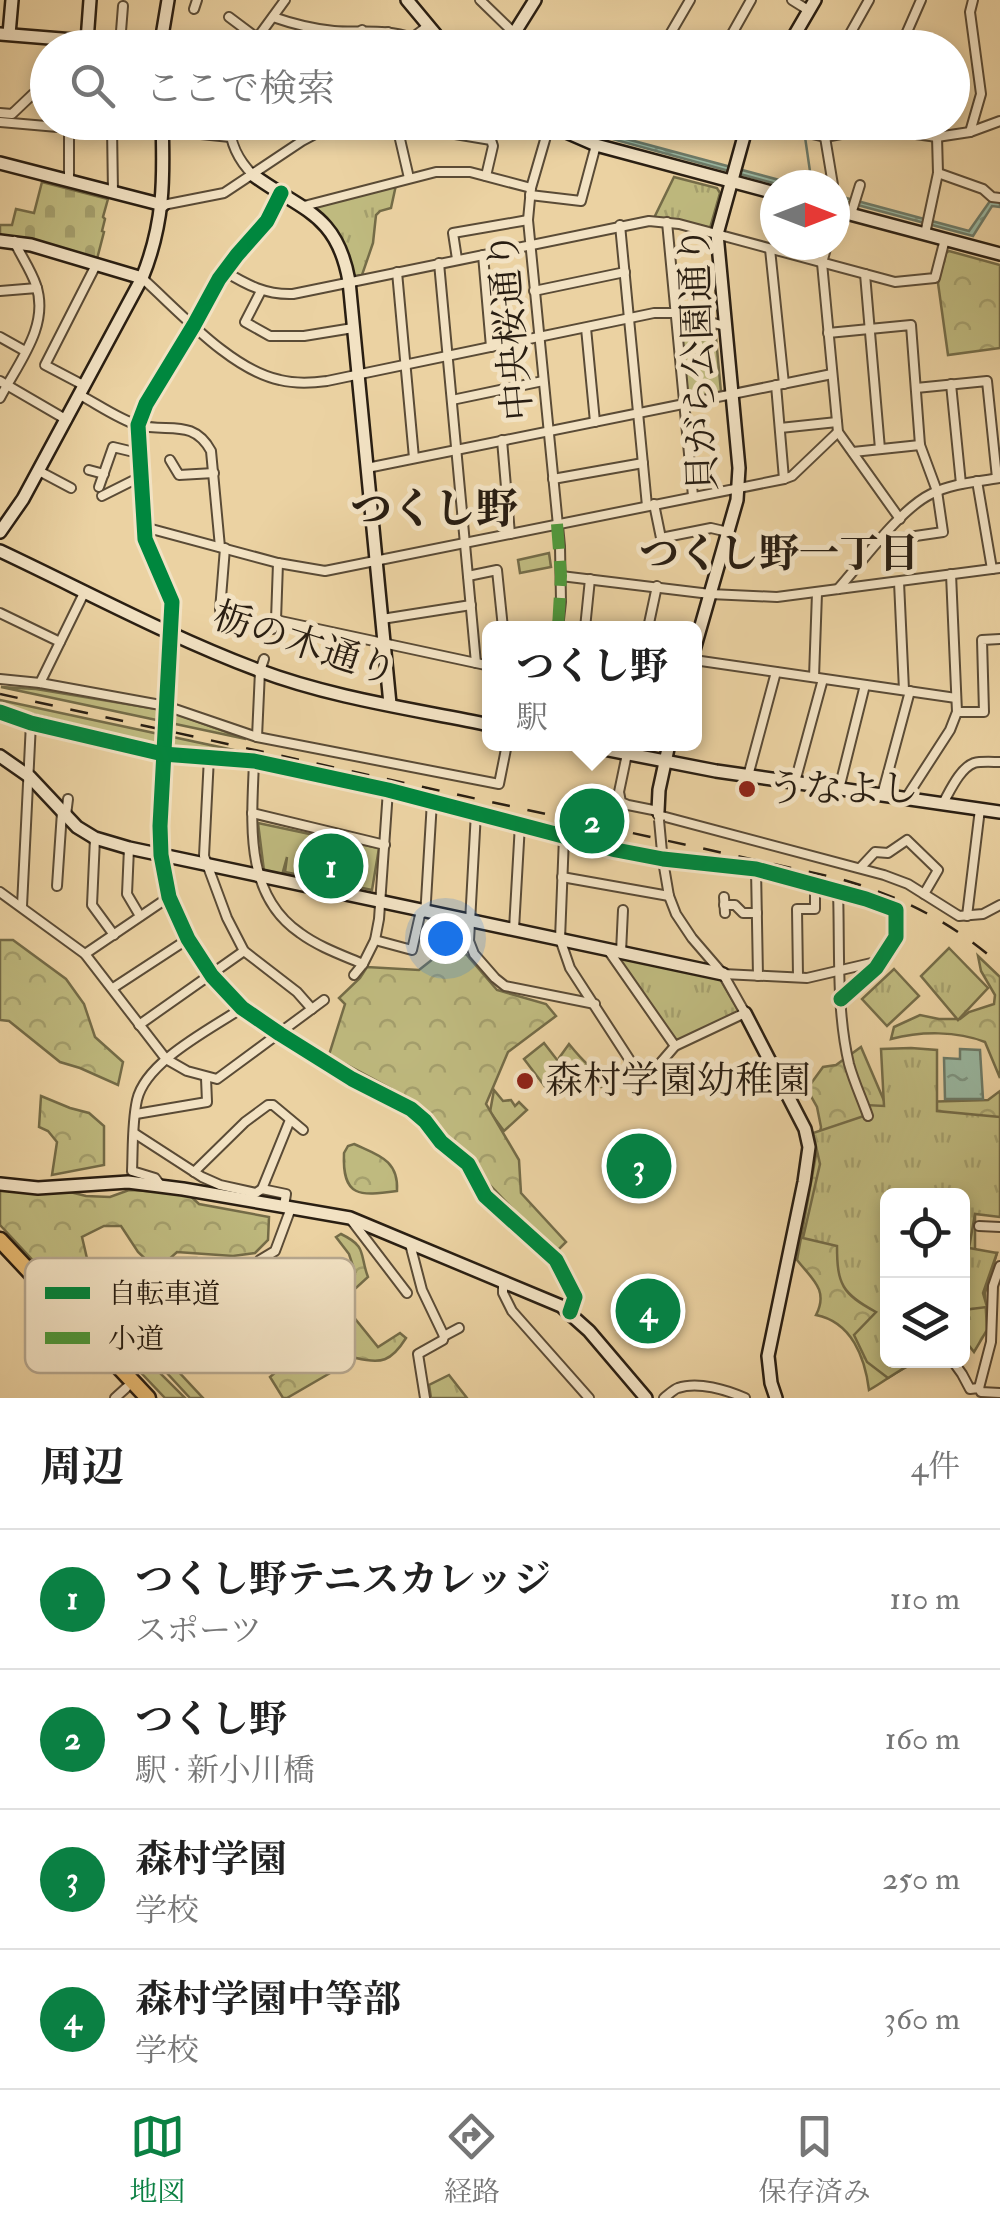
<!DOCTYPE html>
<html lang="ja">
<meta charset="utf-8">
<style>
:root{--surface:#fff;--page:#f2f2f2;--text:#222;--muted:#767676;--line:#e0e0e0;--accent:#0b8043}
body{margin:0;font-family:"IM FELL Double Pica","Noto Serif JP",serif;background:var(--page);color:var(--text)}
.controls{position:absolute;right:30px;bottom:30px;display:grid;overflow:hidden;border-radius:15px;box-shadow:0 5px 15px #0003}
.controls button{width:90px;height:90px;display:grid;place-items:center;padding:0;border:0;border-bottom:2px solid var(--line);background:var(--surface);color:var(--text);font:50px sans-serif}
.compass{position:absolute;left:760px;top:170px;width:90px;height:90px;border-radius:50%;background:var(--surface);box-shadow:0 5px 15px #0003;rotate:90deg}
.you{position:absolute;left:445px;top:938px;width:35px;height:35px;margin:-25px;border:8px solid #fff;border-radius:50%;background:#1a73e8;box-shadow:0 0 0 15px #1a73e833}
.badge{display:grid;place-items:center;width:65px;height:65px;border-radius:50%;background:var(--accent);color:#fff;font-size:32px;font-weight:700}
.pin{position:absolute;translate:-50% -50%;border:5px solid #fff;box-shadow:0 2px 10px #0006}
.popup{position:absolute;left:482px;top:621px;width:220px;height:130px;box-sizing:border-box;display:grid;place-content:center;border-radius:15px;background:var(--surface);filter:drop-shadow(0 2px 8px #0005);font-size:32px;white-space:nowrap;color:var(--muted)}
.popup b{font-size:38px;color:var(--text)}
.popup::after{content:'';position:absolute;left:50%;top:100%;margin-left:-20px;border:20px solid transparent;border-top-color:var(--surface)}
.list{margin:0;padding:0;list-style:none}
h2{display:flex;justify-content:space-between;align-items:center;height:130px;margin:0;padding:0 40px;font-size:42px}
h2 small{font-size:32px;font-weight:400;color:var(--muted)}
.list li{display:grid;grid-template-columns:65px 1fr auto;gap:30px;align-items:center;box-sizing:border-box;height:140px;padding:0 40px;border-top:2px solid var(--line)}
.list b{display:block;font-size:38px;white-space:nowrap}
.list p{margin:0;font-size:32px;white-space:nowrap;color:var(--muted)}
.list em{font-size:32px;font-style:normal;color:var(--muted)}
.icon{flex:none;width:55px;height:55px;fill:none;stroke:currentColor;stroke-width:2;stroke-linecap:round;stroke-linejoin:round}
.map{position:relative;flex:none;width:1000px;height:1398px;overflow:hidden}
.search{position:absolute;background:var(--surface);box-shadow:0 5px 15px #0003;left:30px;right:30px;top:30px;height:110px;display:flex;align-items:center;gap:25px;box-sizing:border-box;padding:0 35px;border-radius:55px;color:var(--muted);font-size:38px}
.sheet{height:690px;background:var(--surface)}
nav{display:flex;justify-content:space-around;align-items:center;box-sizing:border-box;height:140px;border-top:2px solid var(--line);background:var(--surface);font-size:28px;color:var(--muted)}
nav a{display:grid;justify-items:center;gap:5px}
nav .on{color:var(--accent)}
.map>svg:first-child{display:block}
.grass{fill:#bfba7f;stroke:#746c48;stroke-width:2.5}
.forest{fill:url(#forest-crowns);stroke:#746c48;stroke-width:2.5}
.cemetery{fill:url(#cemetery-stones);stroke:#746c48;stroke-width:2.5}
.park{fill:url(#park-tufts);stroke:#746c48;stroke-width:2.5}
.water{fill:url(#water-ripples);stroke:#6c7a68;stroke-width:2.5}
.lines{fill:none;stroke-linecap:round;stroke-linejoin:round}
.stream{stroke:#6c7a68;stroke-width:2.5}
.street-tunnel{stroke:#c4ae85;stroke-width:8;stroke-dasharray:8 4;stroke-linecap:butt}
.street-casing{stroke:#5a4b36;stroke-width:12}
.secondary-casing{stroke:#291e12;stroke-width:16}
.highway-casing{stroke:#291e12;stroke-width:19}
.street{stroke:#f2e2c3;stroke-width:8}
.secondary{stroke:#f2e2c3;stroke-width:11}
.highway{stroke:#e6b971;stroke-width:14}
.rail{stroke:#291e12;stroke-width:2.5;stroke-dasharray:18 18;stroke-linecap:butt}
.street-bridge-casing{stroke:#5a4b36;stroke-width:12;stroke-linecap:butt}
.street-bridge{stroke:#f2e2c3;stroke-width:8}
.quiet{stroke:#4f9a3c;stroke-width:12;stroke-dasharray:25 12;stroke-linecap:butt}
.cycleway-casing{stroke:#f2e2c3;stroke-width:21}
.cycleway{stroke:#00873e;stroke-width:15}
.poi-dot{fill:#8f2418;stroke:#f2e2c3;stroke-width:4}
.labels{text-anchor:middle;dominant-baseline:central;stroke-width:10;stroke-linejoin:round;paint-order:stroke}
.street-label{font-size:38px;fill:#291e12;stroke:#f2e2c3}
.poi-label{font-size:38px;fill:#291e12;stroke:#f2e2c3;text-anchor:start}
.neighbourhood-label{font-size:40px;font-weight:bold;fill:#291e12;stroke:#f2e2c3}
.quarter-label{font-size:42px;font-weight:bold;fill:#291e12;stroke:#f2e2c3}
.key{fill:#f2e2c3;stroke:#b6a78e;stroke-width:2.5}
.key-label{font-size:28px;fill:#291e12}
</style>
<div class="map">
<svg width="1000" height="1398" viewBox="0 0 1000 1398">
<defs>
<pattern id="forest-crowns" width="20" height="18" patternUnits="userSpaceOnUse" patternTransform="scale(2.5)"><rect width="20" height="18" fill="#bfba7f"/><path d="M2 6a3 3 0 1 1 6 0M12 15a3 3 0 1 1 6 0" fill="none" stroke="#a49f6d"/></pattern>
<pattern id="cemetery-stones" width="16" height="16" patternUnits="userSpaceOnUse" patternTransform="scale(2.5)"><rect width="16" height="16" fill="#bfba7f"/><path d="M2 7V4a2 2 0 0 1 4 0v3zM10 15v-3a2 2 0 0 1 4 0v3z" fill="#a49f6d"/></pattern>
<pattern id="park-tufts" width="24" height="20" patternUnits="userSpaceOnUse" patternTransform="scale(2.5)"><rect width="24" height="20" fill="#bfba7f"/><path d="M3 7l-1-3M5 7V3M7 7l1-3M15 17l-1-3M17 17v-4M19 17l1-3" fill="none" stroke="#a49f6d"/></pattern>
<pattern id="water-ripples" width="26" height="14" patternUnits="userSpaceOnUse" patternTransform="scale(2.5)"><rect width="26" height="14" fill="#99b8a2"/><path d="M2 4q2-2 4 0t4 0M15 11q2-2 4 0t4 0" fill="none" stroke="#7d9583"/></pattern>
</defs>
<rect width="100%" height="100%" fill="#ebd2a2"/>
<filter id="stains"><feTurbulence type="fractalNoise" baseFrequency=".002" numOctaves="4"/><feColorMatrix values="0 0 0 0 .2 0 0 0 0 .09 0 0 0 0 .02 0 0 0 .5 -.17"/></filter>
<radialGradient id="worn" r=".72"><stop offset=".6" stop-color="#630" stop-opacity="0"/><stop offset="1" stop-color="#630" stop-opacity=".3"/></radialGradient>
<g class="grass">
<path d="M549,553L551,567L520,573L518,560Z"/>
<path d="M1,687L36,689L157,709L158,716L174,719V713L246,739Z"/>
<path d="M0,700L238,751L240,753L173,750V742L159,738L158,745L0,706Z"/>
<path d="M258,823L333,839L329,859L331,860L336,839L379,848L372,890L285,872L287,857L282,875L264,871Z"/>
<path d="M544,1043L568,1074L549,1092L524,1059Z"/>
<path d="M494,1090L503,1101L511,1100L515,1106L519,1102L527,1110L504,1131L490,1112Z"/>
<path d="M114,1276L132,1278L145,1276L151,1282L152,1306L164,1332L177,1370L203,1398H190L154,1359L138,1333L101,1322L105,1282Z"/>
<path d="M110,1340H127L185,1398H165Z"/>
</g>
<g class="forest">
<path d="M949,251L1000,265V348L948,355L938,283L946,253Z"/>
<path d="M0,940H13L66,979L84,1004L95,1037L123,1062L118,1085L80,1068L60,1062L9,1021L0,1020Z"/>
<path d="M466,954L497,990L546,1004L556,1016L508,1052L486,1104L519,1160L521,1193L566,1242L555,1253L443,1136L432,1118L390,1088L329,1055L345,1004L339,998L360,978L367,967L419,970L438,955Z"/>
<path d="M978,956L1000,977V1078L985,1042C957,1031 921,1031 891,1039L894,1027L920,1015L939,1019H960L969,1012L994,1004L995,995L981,971Z"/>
<path d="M569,1044C582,1060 593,1072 612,1080L601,1087L559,1058Z"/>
<path d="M861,1047L885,1103L988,1100L1000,1091V1215L975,1213V1255L997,1253L985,1293L987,1330L974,1352L963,1338L962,1196H888V1360L920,1361C901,1367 887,1380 869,1390C865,1358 852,1322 816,1315C829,1290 812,1279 797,1260L821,1127L817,1107L807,1089L823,1067L836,1065Z"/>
<path d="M41,1096L70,1108L89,1113L104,1126V1165L52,1175L57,1142L48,1131L39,1127Z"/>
<path d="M354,1144C378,1155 399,1160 397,1191C360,1196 342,1198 344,1153L348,1146Z"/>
<path d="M0,1189L62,1190L86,1196L110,1197L129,1190L187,1193L199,1204L269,1217L268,1240L255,1253L233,1256L177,1252L157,1270L138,1252L121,1226H104L82,1237L93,1284L90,1309L71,1290L65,1295L0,1225Z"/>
<path d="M341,1234C368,1247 359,1254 368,1277L356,1288L345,1294L322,1266L345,1278L355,1272L349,1254L336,1237Z"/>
<path d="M172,1258H197L213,1271L227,1274L243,1286L247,1293V1302L270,1330L269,1350L203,1361L160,1319C152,1295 160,1279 172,1258Z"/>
<path d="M348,1310L378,1347L400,1333L406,1338C391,1362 381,1364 356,1358L287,1398H283L270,1377Z"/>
</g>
<path class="cemetery" d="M42,182L108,199L103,217L105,219L102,231L104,232L97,259L34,240L0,236V225H12L16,209L34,213Z"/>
<g class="park">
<path d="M674,177L717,188L720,193L710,228L679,220L654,218Z"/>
<path d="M396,185L391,208L380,211L376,215L373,243L362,275L356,276L353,274C348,248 338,226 316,210L318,206Z"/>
<path d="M680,319L715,327L721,392L688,399Z"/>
<path d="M949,948L988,988L958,1020L921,976Z"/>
<path d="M621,957L720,979L739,1012L687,1038L674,1040L618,960Z"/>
<path d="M894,969L919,996L887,1026L862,999Z"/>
<path d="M911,1048L937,1050V1111L1000,1117V1217L975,1214L969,1248L997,1253L983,1293L987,1307L963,1310L962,1196H888V1360L915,1361L888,1378L867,1362L854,1335L876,1312C842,1294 837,1284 837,1246L803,1238L820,1164L813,1133L870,1114L866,1105L884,1106L881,1049Z"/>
<path d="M449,1375L467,1398H431L429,1385Z"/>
</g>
<g class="water">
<path d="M590,123H596L608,134L798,185H780L605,137Z"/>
<path d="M835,195L969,231L990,201L1000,202V207L992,206L973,236L835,199Z"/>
<path d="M960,1049L980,1050L983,1099H945L944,1058L960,1059Z"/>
</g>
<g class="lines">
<path class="stream" d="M805,137L812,185"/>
<path class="street-tunnel" d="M164,742L166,716"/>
<g class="street-casing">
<g id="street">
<path d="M480,0L514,33"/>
<path d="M792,0L808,10"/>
<path d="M194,9L197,0"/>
<path d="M229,17L257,38"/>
<path d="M273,17C293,24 313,29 334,31C361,33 386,28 412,38L428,26"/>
<path d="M362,30L369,48"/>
<path d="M388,32L393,48"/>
<path d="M120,44L123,6"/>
<path d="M250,48L285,0"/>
<path d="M662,48L690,0"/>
<path d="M724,48L751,0"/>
<path d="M842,48L869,0"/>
<path d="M900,48L921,0"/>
<path d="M0,113L12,114L33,94H48"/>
<path d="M0,122L69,128L162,130L230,137"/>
<path d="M229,122C230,144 238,160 253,175"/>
<path d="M396,122L409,178"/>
<path d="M446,122L451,132L455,134L491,140L493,146L486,176"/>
<path d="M783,122L812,134L825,137L873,128L937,137L970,132L1000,121"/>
<path d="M549,126L531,188L528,220L560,546L561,602L558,628"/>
<path d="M69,128V181"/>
<path d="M112,128L113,192"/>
<path d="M229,130L243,129L257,122"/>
<path d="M970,132L981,94L970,12L973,0"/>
<path d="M581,137L619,122"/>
<path d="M825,137L833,185"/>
<path d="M938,173L983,189L992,197L1000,198"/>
<path d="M530,195L581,201L596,145"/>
<path d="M835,199V216"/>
<path d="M163,205L224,193L302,141L317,133L353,122"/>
<path d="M304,206L436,172H470L531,188"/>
<path d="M851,214L860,185"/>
<path d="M667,222L693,496"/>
<path d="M620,225L647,506"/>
<path d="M925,234L938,173L937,137"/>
<path d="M827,245L822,263L838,432L900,519"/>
<path d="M770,249L784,384"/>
<path d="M483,255L491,347"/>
<path d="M457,259L453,233L528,220"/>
<path d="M439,263L476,663"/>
<path d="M224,271C247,285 266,295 293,294L649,221L679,224L895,282L935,278L945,239"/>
<path d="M397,272L414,458"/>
<path d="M865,274L880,449"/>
<path d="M142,278C179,311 231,370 280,380C296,384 312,383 327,381L654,313H676L725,326"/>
<path d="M0,291L37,288"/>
<path d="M261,291L245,322L270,336H304L353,328"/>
<path d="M534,291L625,272"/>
<path d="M586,328L595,422"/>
<path d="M828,333L911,325L920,445L937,491L943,532L881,541"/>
<path d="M0,337L25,351"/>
<path d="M0,381L67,420"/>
<path d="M951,384L961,484"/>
<path d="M776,385L784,479"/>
<path d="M85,386L45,365L96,265"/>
<path d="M916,388L987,381L997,478"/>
<path d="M80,395C97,404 120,420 138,425C168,433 193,418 211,451L220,547"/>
<path d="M0,398C18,363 50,326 36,285C31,270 21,256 14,241"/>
<path d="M452,400L543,381"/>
<path d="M780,428L837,422"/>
<path d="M502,440L510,534"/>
<path d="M853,452L920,445"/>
<path d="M170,460L179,475L214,473"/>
<path d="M367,468L832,374"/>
<path d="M89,470L104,474"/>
<path d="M39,471L71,488"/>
<path d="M553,479L643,463"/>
<path d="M977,481L992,569"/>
<path d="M99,487L113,447L138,453"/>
<path d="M102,496L140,477"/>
<path d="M654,504L661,538L711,528L728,532"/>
<path d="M144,527L278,563L325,571L784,479L792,476L838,432"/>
<path d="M468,576L497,570L503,628"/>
<path d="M561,576L710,594L777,597L1000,568"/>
<path d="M899,582L904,690"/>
<path d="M838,589C862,562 900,509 931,494C952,483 977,482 1000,478"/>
<path d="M220,610L225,548"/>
<path d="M0,613L60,642"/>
<path d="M382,619L471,605"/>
<path d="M276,620L490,666"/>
<path d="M525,628H533"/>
<path d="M585,628L590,579"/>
<path d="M648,628L657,586"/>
<path d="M273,629L276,620L278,563"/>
<path d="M694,660L956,698"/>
<path d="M814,677L817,593"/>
<path d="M0,679L40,683L166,706L257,737L499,784L507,744"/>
<path d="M40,683L85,591"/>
<path d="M0,712L31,723L163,754L254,761L388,790L616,850L663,859L756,869L866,899L896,910V937L876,968L841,999"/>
<path d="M957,712H984L982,640L1000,639"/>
<path d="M166,716L172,602L145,539L138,425L146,404L194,325L219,279L237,255L267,221L281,193"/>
<path d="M257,737L260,671L264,659"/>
<path d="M164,742L161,855L169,897L188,939L212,976L242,1008L280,1034L352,1079L411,1109L425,1121L441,1142L468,1164L485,1196L556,1260L575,1297L570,1312"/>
<path d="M627,754L619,792L621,802L628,805L658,811V814"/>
<path d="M209,757L204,856L227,918L244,951L297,992L312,1009"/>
<path d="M254,761C252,821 243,894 300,933C319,947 342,955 363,964"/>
<path d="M748,776L776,672"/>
<path d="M795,782L823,679"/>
<path d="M839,789L865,685"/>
<path d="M882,795L910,691"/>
<path d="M906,798L950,730L957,712L951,574"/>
<path d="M943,803C950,791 960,768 974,763C981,761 993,762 1000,762"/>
<path d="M476,812L469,941L474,954L495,978L505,986L595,1004"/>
<path d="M252,813L385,845"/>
<path d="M66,815L68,799"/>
<path d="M658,815L884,875L908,884L959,916L983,914L1000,905"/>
<path d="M564,837L560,939L570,968L644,1082L675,1046L745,1013L723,974L692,938L676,914L669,896L662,855"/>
<path d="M95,838L92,905L114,935"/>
<path d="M129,848L127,894L140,916"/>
<path d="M861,867L875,852L888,853L907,840L938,870L924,894"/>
<path d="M756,869L758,976"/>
<path d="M562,877L669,896"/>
<path d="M57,886L62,812"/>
<path d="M838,891C840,948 836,1009 849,1064C854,1082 862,1099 868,1116"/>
<path d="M0,892L85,954L166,1059L187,1071L217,1079L324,1000"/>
<path d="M724,897L725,913"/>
<path d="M724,905H735L743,913H757"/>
<path d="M22,906L31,723"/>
<path d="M967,916L980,809"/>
<path d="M514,929L520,824"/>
<path d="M375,940L412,950L420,915L425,911L426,901L432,801"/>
<path d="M608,950L675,1046"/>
<path d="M621,952L623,910"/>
<path d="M85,954L169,897"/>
<path d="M723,974L807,978L880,961"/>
<path d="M354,975L363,964L375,940L379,919L388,790"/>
<path d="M798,976L797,909H815V885"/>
<path d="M113,988L188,939"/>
<path d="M139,1025L244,951"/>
<path d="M136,1114L207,1102L206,1078"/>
<path d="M134,1133L202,1177L220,1185L256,1193L262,1189"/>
<path d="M194,1172L245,1122L268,1105H273L303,1130"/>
<path d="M161,1186L155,1178L132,1171C133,1148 132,1123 137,1100C146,1061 211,1029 242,1008"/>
<path d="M284,1206L286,1194L262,1189L290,1120"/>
<path d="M352,1221L407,1293"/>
<path d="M979,1226L1000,1227"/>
<path d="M410,1244L422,1290L444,1336L443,1340L418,1354L425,1398"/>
<path d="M260,1260L275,1251L291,1208"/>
<path d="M503,1281V1293L512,1311L589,1398"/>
<path d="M444,1336L459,1328"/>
<path d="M97,1344C116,1326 119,1334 141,1341"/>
<path d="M952,1360L962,1374L970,1389L979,1388L981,1392L1000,1393"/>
<path d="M979,1388L991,1342L993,1286L1000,1266"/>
<path d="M115,1398L126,1388"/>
<path d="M664,1398C667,1396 674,1389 678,1388C698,1381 727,1390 745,1398"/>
</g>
</g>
<g class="secondary-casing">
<g id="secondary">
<path d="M407,0L447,48"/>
<path d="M0,34L160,47"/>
<path d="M9,34L12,0"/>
<path d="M87,41L90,0"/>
<path d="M160,48L168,0"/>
<path d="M505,48L535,0"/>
<path d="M787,48L815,0"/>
<path d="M543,122L596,145L775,193"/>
<path d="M0,163L163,205"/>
<path d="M253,175C302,211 337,213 349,281L390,704"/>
<path d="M835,210L1000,254"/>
<path d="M0,241L31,245L142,278"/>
<path d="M0,532L23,499L142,278C164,224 164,180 162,122"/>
<path d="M0,551C85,591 170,637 258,670C332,698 413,709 490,725"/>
<path d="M694,650L737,500L739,468L717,234L748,122"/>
<path d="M578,744L716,771L1000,812"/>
<path d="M0,756L30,777L77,827L95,838L129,848L723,974"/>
<path d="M658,811L659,790L669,744"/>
<path d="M745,1013L805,1129L809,1147L804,1182L768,1356L771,1383L776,1398"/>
<path d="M0,1184L38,1188L128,1182L183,1189L350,1218L561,1306L589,1331L646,1398"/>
</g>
</g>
<g class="highway-casing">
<path id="highway" d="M0,1240L148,1398"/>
</g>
<use href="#street" class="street"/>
<use href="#secondary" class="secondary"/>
<use href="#highway" class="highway"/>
<path class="rail" d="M0,694L837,878C898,895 953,922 1000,965"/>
<g class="street-bridge-casing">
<path id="street-bridge" d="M659,820L662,852"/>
</g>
<use href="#street-bridge" class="street-bridge"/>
<path class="quiet" d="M557,524L561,576L558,628"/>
<g class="cycleway-casing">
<g id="cycleway">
<path d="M281,193L267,221L237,255L219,279L194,325L146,404L138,425L145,539L172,602L160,826L161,855L169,897L188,939L212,976L242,1008L280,1034L352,1079L411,1109L425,1121L441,1142L468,1164L485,1196L556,1260L575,1297L570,1312"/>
<path d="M0,712L31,723L163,754L254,761L388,790L616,850L663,859L756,869L866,899L896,910V937L876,968L841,999"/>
</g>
</g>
<use href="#cycleway" class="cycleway"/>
</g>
<g class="poi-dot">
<circle cx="747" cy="789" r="10"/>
<circle cx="525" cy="1081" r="10"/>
</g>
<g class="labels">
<g class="street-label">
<text transform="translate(511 326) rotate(-95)">中央桜通り</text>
<text transform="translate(699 359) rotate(-92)">貝がら公園通り</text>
<text transform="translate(305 644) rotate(18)">栃の木通り</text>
</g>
<g class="poi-label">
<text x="767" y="789">うなよし</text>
<text x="545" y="1081">森村学園幼稚園</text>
</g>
<g class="neighbourhood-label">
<text x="779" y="554">つくし野一丁目</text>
</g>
<g class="quarter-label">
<text x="434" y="510">つくし野</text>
</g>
</g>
<rect x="25" y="1258" width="330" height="115" rx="15" class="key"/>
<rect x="45" y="1287" width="45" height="12" fill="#00873e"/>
<rect x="45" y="1332" width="45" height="12" fill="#4f9a3c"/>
<g class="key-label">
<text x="108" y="1303">自転車道</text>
<text x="108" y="1348">小道</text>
</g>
<rect width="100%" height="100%" filter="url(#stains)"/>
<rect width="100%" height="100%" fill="url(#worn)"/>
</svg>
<div class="controls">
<button><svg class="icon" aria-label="locate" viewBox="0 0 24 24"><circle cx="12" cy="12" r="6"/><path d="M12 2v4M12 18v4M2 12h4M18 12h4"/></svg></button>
<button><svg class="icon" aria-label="layers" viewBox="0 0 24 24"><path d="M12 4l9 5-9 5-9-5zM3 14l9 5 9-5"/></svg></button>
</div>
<svg class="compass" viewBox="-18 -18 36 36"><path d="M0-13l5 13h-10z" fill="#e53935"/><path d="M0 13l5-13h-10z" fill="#767676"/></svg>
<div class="you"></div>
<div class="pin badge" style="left:331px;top:866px">1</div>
<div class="pin badge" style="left:592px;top:821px">2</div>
<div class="popup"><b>つくし野</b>駅</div>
<div class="pin badge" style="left:639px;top:1166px">3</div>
<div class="pin badge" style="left:648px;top:1311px">4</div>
<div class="search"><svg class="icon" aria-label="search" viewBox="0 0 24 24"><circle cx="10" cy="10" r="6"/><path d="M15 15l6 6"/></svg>ここで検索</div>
</div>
<section class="sheet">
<h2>周辺<small>4件</small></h2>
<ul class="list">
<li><span class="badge">1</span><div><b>つくし野テニスカレッジ</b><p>スポーツ</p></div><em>110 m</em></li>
<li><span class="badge">2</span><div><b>つくし野</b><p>駅 · 新小川橋</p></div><em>160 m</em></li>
<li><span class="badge">3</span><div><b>森村学園</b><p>学校</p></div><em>250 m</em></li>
<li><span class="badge">4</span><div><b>森村学園中等部</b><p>学校</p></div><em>360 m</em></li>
</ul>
</section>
<nav>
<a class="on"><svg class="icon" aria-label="map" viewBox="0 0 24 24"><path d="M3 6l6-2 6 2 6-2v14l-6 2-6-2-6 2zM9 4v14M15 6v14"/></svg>地図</a>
<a><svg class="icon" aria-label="directions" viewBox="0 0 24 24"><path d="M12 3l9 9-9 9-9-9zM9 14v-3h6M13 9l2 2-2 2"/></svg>経路</a>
<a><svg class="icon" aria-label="saved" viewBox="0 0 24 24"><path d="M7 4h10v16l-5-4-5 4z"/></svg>保存済み</a>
</nav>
